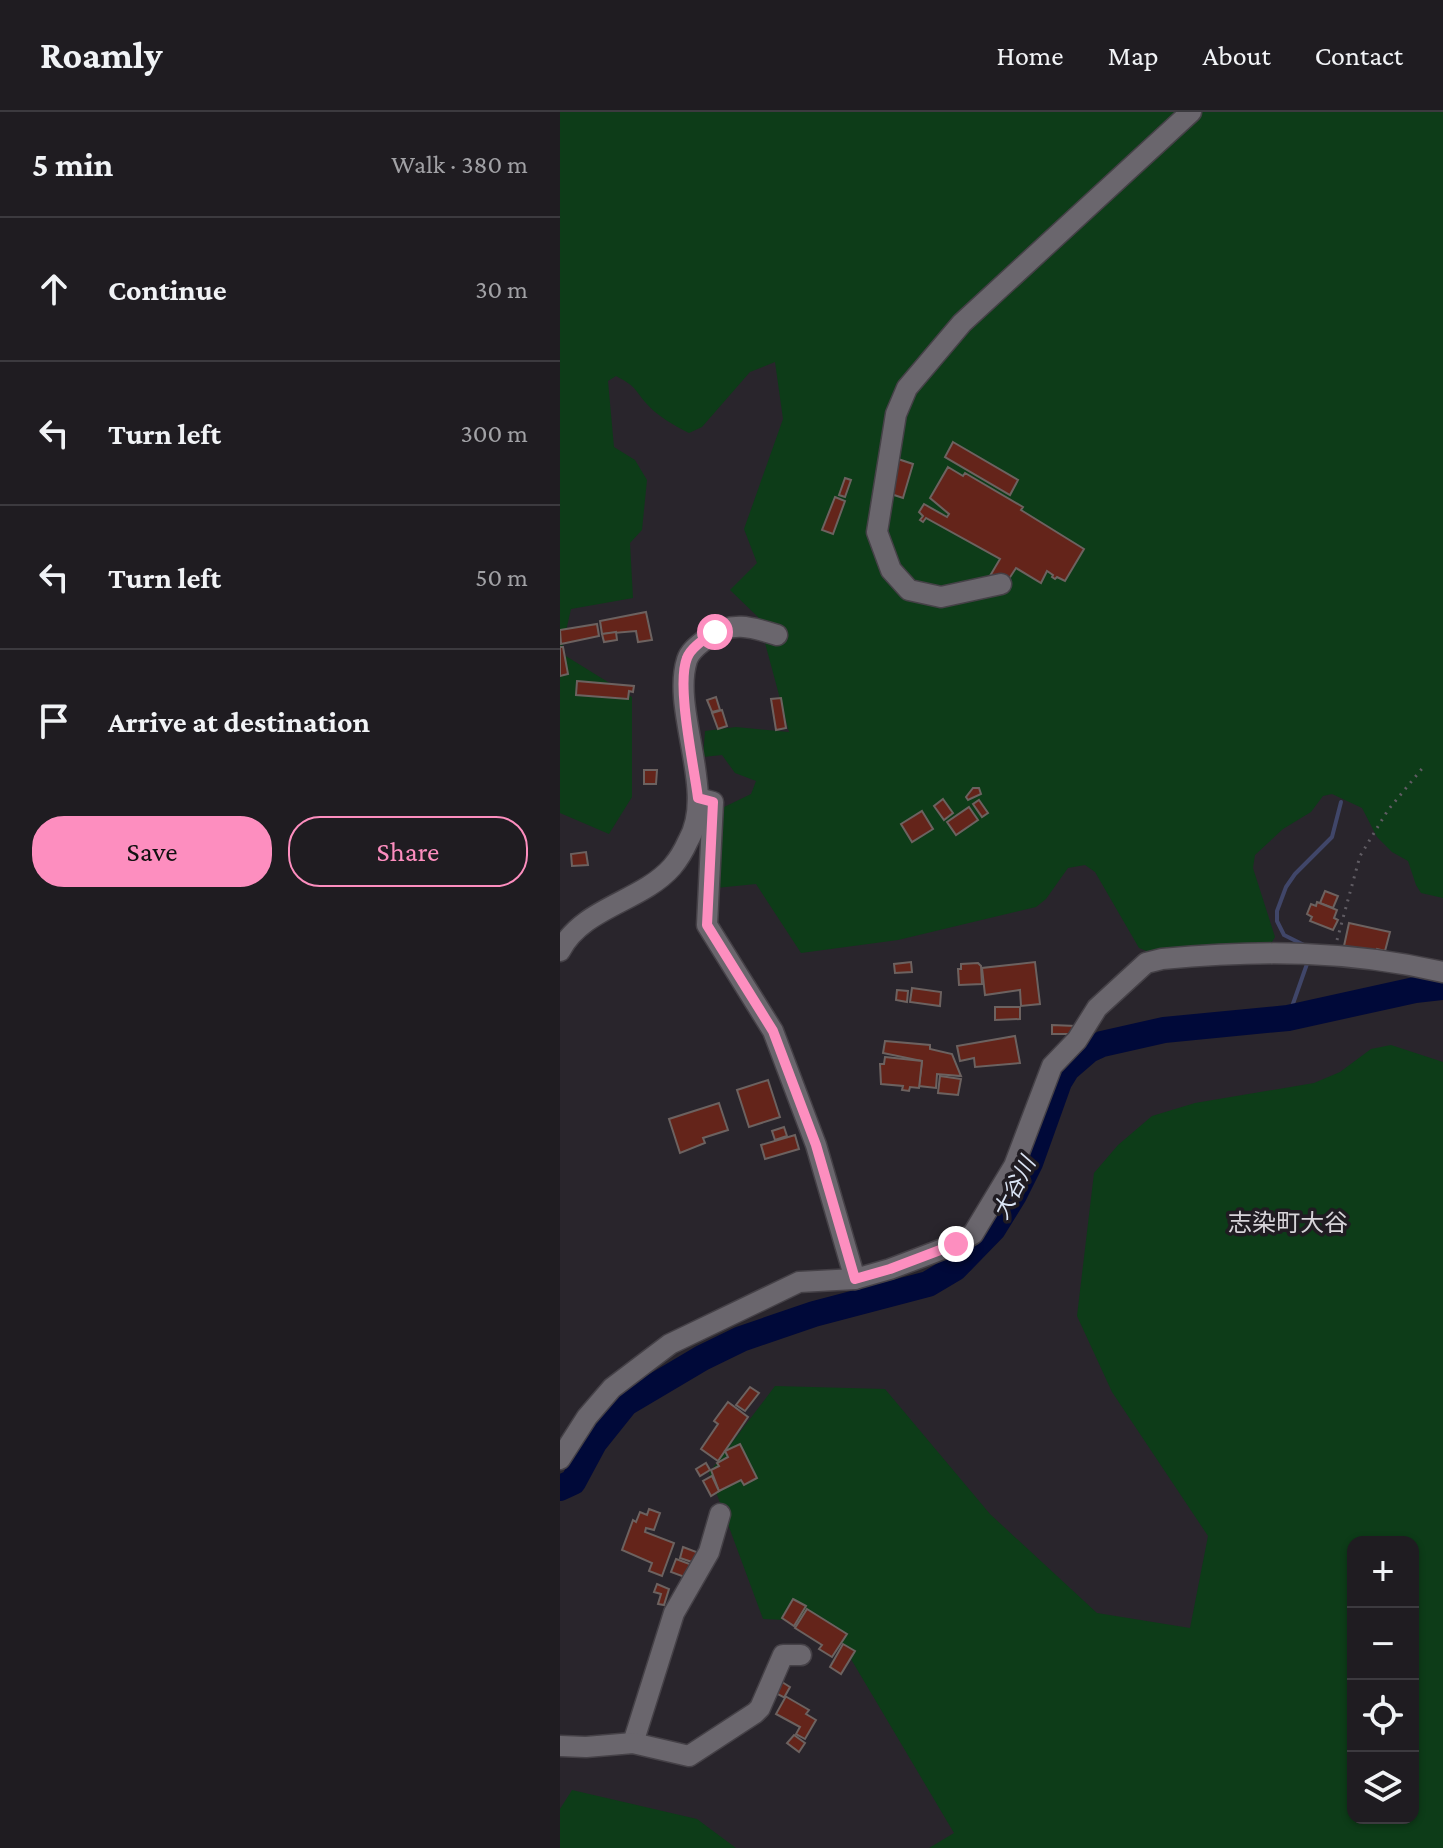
<!DOCTYPE html>
<meta charset="utf-8">
<style>
:root{--surface:#1f1c21;--page:#2c292e;--text:#f1f3f6;--muted:#a1a1a5;--line:#3c3a3f;--accent:#fd8ebf}
body{margin:0;font-family:"Crimson Pro","Noto Sans JP",serif;background:var(--page);color:var(--text)}
.controls{position:absolute;right:24px;bottom:24px;display:grid;overflow:hidden;border-radius:16px;box-shadow:0 2px 6px #0004}
.controls button{width:72px;height:72px;display:grid;place-items:center;padding:0;border:0;border-bottom:2px solid var(--line);background:var(--surface);color:var(--text);font:40px sans-serif}
.stop{position:absolute;width:24px;height:24px;margin:-18px;border:6px solid #fd8ebf;border-radius:50%;background:#fff}
.stop.end{background:#fd8ebf;border-color:#fff;box-shadow:0 2px 8px #0008}
.list{margin:0;padding:0;list-style:none}
h2{display:flex;justify-content:space-between;align-items:center;height:104px;margin:0;padding:0 32px;font-size:34px}
h2 small{font-size:26px;font-weight:400;color:var(--muted)}
.list li{display:grid;grid-template-columns:52px 1fr auto;gap:24px;align-items:center;box-sizing:border-box;height:144px;padding:0 32px;border-top:2px solid var(--line)}
.list b{display:block;font-size:30px;white-space:nowrap}
.list em{font-size:26px;font-style:normal;color:var(--muted)}
.actions{display:flex;gap:16px;padding:24px 32px}
.actions a{flex:1;padding:18px 0;border:2px solid var(--accent);border-radius:32px;text-align:center;font-size:28px;color:var(--accent)}
.actions .main{background:var(--accent);color:#111}
.icon{flex:none;width:44px;height:44px;fill:none;stroke:currentColor;stroke-width:2;stroke-linecap:round;stroke-linejoin:round}
.map{position:relative;flex:none;width:883px;height:1736px;overflow:hidden}
header{display:flex;align-items:center;gap:48px;box-sizing:border-box;height:112px;padding:0 40px;background:var(--surface);border-bottom:2px solid var(--line)}
header strong{font-size:38px}
nav{display:flex;gap:44px;margin-inline-start:auto;font-size:28px}
main{display:flex}
aside{flex:1;background:var(--surface)}
.map>svg:first-child{display:block}
.green{fill:#0d3c18;fill-rule:evenodd}
.lines{fill:none;stroke-linecap:round;stroke-linejoin:round}
.stream{stroke:#404669;stroke-width:4}
.river{stroke:#000939;stroke-width:26}
.building{fill:#64241a;stroke:#6c6260;stroke-width:2}
.minor-casing{stroke:#454147;stroke-width:23}
.path{stroke:#605c63;stroke-width:3;stroke-dasharray:2 6;stroke-linecap:butt}
.minor{stroke:#6a666d;stroke-width:20}
.route{stroke:#fd8ebf;stroke-width:10}
.labels{text-anchor:middle;dominant-baseline:central;stroke-width:7;stroke-linejoin:round;paint-order:stroke}
.water-label{font-size:22px;font-style:italic;fill:#dbe5f5;stroke:#201c22}
.quarter-label{font-size:24px;fill:#d7d4d9;stroke:#201c22}
</style>
<header>
<strong>Roamly</strong>
<nav><a>Home</a><a>Map</a><a>About</a><a>Contact</a></nav>
</header>
<main>
<aside>
<h2>5 min<small>Walk · 380 m</small></h2>
<ul class="list">
<li><svg class="icon" aria-label="ahead" viewBox="0 0 24 24"><path d="M12 20V5M6 11l6-6 6 6"/></svg><div><b>Continue</b></div><em>30 m</em></li>
<li><svg class="icon" aria-label="left" viewBox="0 0 24 24"><path d="M17 20v-9H6M10 6l-5 5 5 5"/></svg><div><b>Turn left</b></div><em>300 m</em></li>
<li><svg class="icon" aria-label="left" viewBox="0 0 24 24"><path d="M17 20v-9H6M10 6l-5 5 5 5"/></svg><div><b>Turn left</b></div><em>50 m</em></li>
<li><svg class="icon" aria-label="arrive" viewBox="0 0 24 24"><path d="M6 21V4h12l-3 4 3 4H6"/></svg><div><b>Arrive at destination</b></div></li>
</ul>
<div class="actions"><a class="main">Save</a><a>Share</a></div>
</aside>
<div class="map">
<svg width="883" height="1736" viewBox="0 0 883 1736">
<rect width="100%" height="100%" fill="#29252c"/>
<g class="green">
<path d="M0,0H883V786L861,781L856,773L848,749L832,740L817,725L802,696L772,682L763,684L751,700L723,717L695,743L693,756L715,825L712,830L706,832L589,840L579,836L535,760L525,753L508,756L486,787L476,795L338,828L241,841L196,772L156,776L162,696L191,682L196,669L175,661L162,643L143,645L145,619L176,615L229,620L198,505L170,478L197,451L184,417L223,307L215,250L190,260L142,315L129,321C113,313 97,304 85,290C72,274 76,275 56,264L48,269L54,335L75,348L87,368L82,418L70,431L73,486L11,497L1,541L72,585V685L49,722L0,701Z"/>
<path d="M831,933L883,950V1736H369L394,1721L269,1510L203,1507L149,1361L215,1274L325,1277L430,1402L537,1501L630,1516L648,1424L552,1280L517,1204L534,1061L558,1033L592,1004L635,991L754,971L780,960L811,937ZM793,1430H853V1706H793Z"/>
<path d="M12,1678L137,1707L176,1736H0V1697Z"/>
</g>
<g class="lines">
<g class="stream">
<path d="M746,834L724,823L717,809V799L726,775L735,762L772,725L781,690"/>
<path d="M728,906L748,849"/>
</g>
<path class="river" d="M0,1376L13,1370L34,1331L66,1291L142,1246L181,1227L254,1202L368,1172L395,1156L433,1117L454,1083L470,1051L499,970L507,957L529,938L542,932L604,918L728,906L855,878L883,875"/>
</g>
<g class="building">
<path d="M393,330L458,368L450,383L385,345Z"/>
<path d="M338,347L353,352L343,386L328,381Z"/>
<path d="M388,355L403,364L405,361L463,395L461,398L524,437L505,469L497,465L495,467L492,465L493,463L487,459L481,471L456,456L445,473L430,464L440,447L366,406L363,410L360,408L363,404L359,400L364,392L387,405L389,402L370,386Z"/>
<path d="M285,366L291,368L285,385L279,383Z"/>
<path d="M275,385L285,389L273,422L262,418Z"/>
<path d="M86,500L92,528L78,530L76,519L42,522L40,509Z"/>
<path d="M37,512L39,524L1,532L0,518Z"/>
<path d="M56,520L57,528L44,530L42,522Z"/>
<path d="M0,535H3L8,562L0,564Z"/>
<path d="M17,569L74,574L73,580L69,579L68,587L16,583Z"/>
<path d="M156,585L160,598L152,600L147,588Z"/>
<path d="M221,586L226,616L216,618L211,587Z"/>
<path d="M162,598L167,614L158,617L152,601Z"/>
<path d="M84,658H97L96,672H84Z"/>
<path d="M413,676H419L421,682L408,688L406,685Z"/>
<path d="M383,687L393,701L384,708L374,694Z"/>
<path d="M419,688L428,701L422,705L413,692Z"/>
<path d="M409,695L418,708L396,723L387,710Z"/>
<path d="M362,699L373,717L352,730L341,712Z"/>
<path d="M26,740L28,753L12,754L11,742Z"/>
<path d="M765,779L778,784L773,796L760,791Z"/>
<path d="M757,790L777,798L774,806L778,808L773,818L750,809L752,805L747,802L751,792L756,794Z"/>
<path d="M789,811L830,820L825,839L817,837L816,841L784,834Z"/>
<path d="M351,850L352,860L335,861L334,852Z"/>
<path d="M475,850L480,892L461,894L460,878L425,883L422,856Z"/>
<path d="M418,851L421,854L422,872L399,873L398,857H401V852Z"/>
<path d="M352,876L381,880L380,894L350,890Z"/>
<path d="M337,878L348,879L347,890L336,888Z"/>
<path d="M435,895H460V907L435,908Z"/>
<path d="M492,913L515,914L511,922H492Z"/>
<path d="M455,924L460,951L415,955L414,946L400,949L397,934Z"/>
<path d="M325,929L370,933V937L392,942L401,964L377,962L376,976L359,974L362,949L323,941Z"/>
<path d="M325,945L362,949L359,976L350,975L349,979L342,978L343,974L321,972L320,952H324Z"/>
<path d="M380,964L401,967L398,983L378,981Z"/>
<path d="M208,968L220,1005L189,1015L177,978Z"/>
<path d="M159,991L168,1018L143,1026L145,1031L120,1041L109,1007Z"/>
<path d="M224,1015L227,1024L215,1028L212,1019Z"/>
<path d="M235,1023L239,1037L205,1047L201,1033Z"/>
<path d="M190,1275L199,1281L185,1299L176,1293Z"/>
<path d="M168,1290L188,1305L158,1349L141,1337L158,1312L154,1309Z"/>
<path d="M180,1332L197,1366L184,1373L181,1368L159,1379L151,1358L159,1354L157,1351L168,1345L165,1339Z"/>
<path d="M146,1351L150,1358L140,1364L136,1357Z"/>
<path d="M152,1364L159,1379L151,1384L143,1369Z"/>
<path d="M89,1397L100,1401L94,1418L86,1416L85,1420L114,1431L102,1464L89,1459L92,1451L62,1438L73,1408L76,1410L80,1400L87,1403Z"/>
<path d="M123,1435L139,1441L135,1451L120,1446Z"/>
<path d="M116,1447L135,1454L130,1467L111,1460Z"/>
<path d="M97,1472L109,1477L104,1493L98,1492L101,1482L94,1480Z"/>
<path d="M233,1487L246,1494L234,1514L222,1506Z"/>
<path d="M247,1497L287,1522L272,1545L259,1537L262,1533L235,1516Z"/>
<path d="M283,1532L295,1539L281,1562L270,1555Z"/>
<path d="M222,1570L230,1575L225,1584L249,1598L246,1602L256,1608L245,1627L236,1622L240,1615L216,1602L225,1586L216,1581Z"/>
<path d="M234,1623L245,1631L239,1640L227,1631Z"/>
</g>
<g class="lines">
<g class="minor-casing">
<g id="minor">
<path d="M441,472L381,485L349,478L331,458L317,420L336,302L347,276L402,211L631,0"/>
<path d="M138,686L153,690L147,813L213,919L256,1033L295,1167"/>
<path d="M0,839C23,795 81,790 112,755C118,748 124,738 128,729C157,680 111,599 127,548C130,538 140,532 147,526C171,508 192,515 217,523"/>
<path d="M0,1347L27,1305L52,1276L110,1232L239,1170L295,1167L330,1157L396,1132L413,1122L454,1054L492,954L517,928L537,896L586,851L602,847C699,838 788,838 883,860"/>
<path d="M73,1631L114,1501L149,1440L160,1402"/>
<path d="M0,1634L26,1635L73,1631L129,1644L195,1601L200,1596L223,1543H241"/>
</g>
</g>
<path class="path" d="M777,828L800,744L828,698L865,653"/>
<use href="#minor" class="minor"/>
</g>
<g class="lines">
<path class="route" d="M155,520C145,527 131,535 127,546C116,573 134,654 138,686L153,690L147,813L213,919L256,1033L295,1167L330,1157L396,1132"/>
</g>
<g class="labels">
<g class="water-label">
<text transform="translate(454 1076) rotate(-63)">大谷川</text>
</g>
<g class="quarter-label">
<text x="728" y="1110">志染町大谷</text>
</g>
</g>
</svg>
<div class="controls">
<button>+</button>
<button>−</button>
<button><svg class="icon" aria-label="locate" viewBox="0 0 24 24"><circle cx="12" cy="12" r="6"/><path d="M12 2v4M12 18v4M2 12h4M18 12h4"/></svg></button>
<button><svg class="icon" aria-label="layers" viewBox="0 0 24 24"><path d="M12 4l9 5-9 5-9-5zM3 14l9 5 9-5"/></svg></button>
</div>
<div class="stop" style="left:155px;top:520px"></div>
<div class="stop end" style="left:396px;top:1132px"></div>
</div>
</main>
